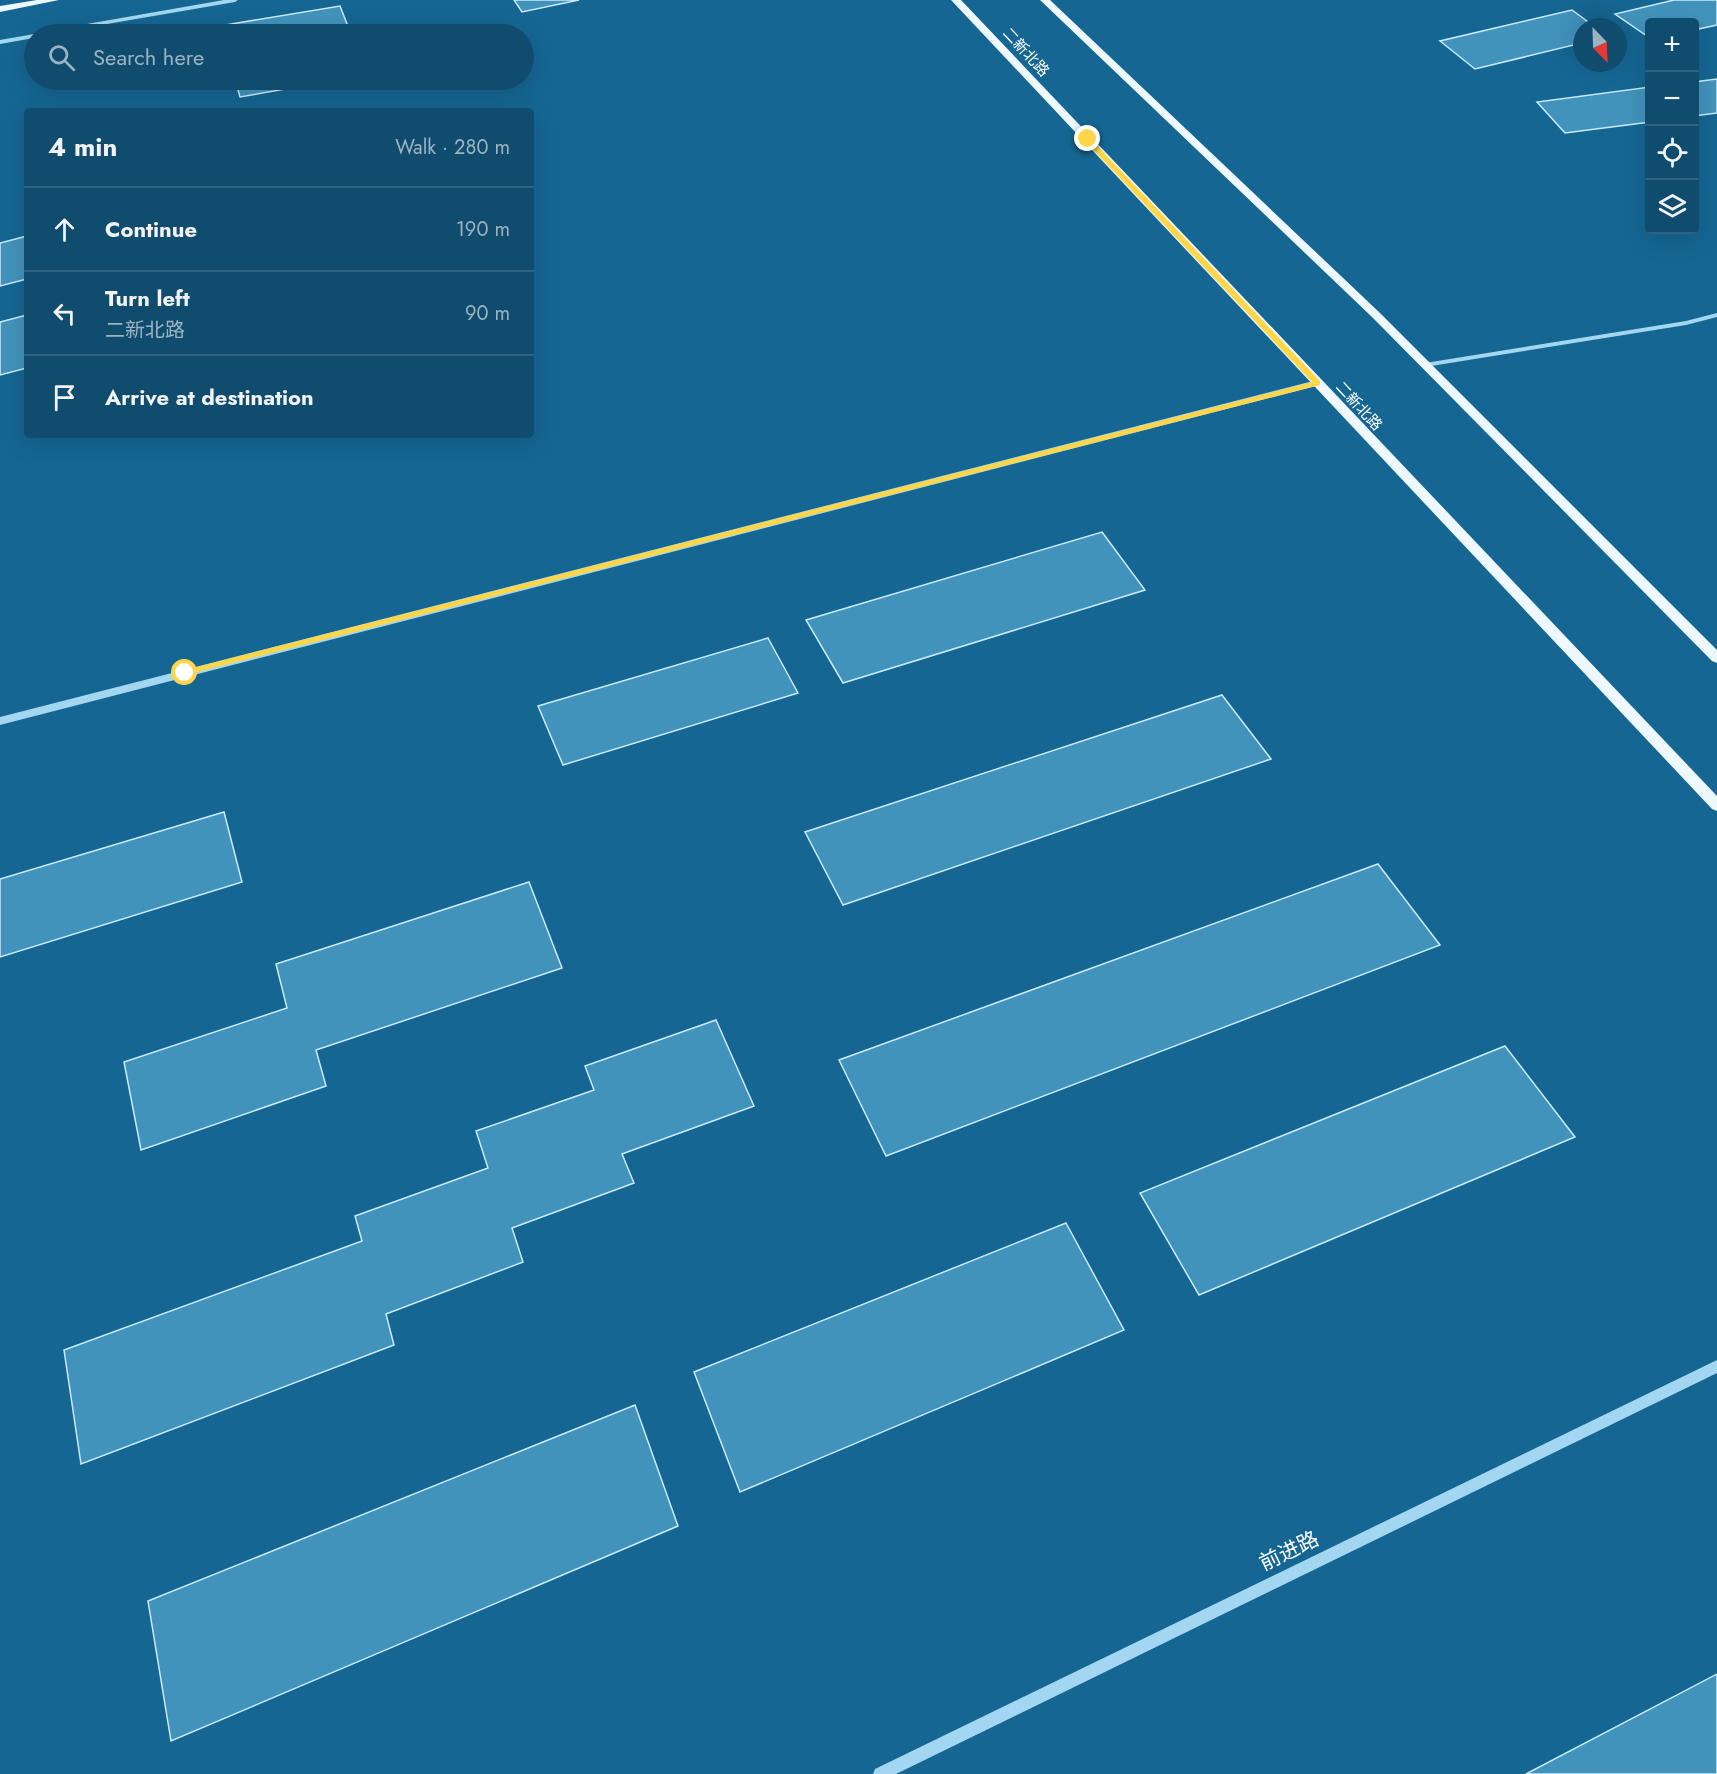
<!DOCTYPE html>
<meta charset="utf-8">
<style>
:root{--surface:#104c6e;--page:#195373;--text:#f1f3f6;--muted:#9cb4c2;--line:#306381}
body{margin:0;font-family:Jost,"Noto Sans SC",sans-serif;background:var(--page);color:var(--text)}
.controls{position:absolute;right:18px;top:18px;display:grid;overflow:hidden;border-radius:6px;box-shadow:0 6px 24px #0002}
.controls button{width:54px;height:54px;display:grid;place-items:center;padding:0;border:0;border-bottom:2px solid var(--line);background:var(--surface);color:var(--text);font:30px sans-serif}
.compass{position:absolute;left:1573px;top:18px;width:54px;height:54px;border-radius:50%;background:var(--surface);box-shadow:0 6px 24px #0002;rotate:157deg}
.stop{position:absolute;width:18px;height:18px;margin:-14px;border:4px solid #ffd54a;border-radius:50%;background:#fff}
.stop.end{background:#ffd54a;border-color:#fff;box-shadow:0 2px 6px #0008}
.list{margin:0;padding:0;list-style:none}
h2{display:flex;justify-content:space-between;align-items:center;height:78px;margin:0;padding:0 24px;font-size:26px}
h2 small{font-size:20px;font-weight:400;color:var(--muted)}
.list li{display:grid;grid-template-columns:39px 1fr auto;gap:18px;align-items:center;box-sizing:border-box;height:84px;padding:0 24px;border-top:2px solid var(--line)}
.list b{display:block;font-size:22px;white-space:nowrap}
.list p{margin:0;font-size:20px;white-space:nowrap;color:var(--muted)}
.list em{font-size:20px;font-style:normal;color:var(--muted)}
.icon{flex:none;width:33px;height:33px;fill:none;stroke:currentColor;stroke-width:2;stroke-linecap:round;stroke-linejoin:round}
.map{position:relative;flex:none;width:1717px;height:1774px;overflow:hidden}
.search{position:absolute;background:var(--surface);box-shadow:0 6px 24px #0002;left:24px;top:24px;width:510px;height:66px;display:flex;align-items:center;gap:15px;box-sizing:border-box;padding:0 21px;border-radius:33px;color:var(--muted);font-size:22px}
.panel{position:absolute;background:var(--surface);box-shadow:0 6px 24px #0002;left:24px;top:108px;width:510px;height:330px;border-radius:6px}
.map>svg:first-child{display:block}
.building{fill:#4293bc;stroke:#caebfc;stroke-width:1.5}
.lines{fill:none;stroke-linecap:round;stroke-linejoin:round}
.minor{fill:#a3d7f1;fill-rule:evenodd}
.major{fill:#edf8ff;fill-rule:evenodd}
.route{fill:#ffd54a}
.labels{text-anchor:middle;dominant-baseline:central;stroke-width:4.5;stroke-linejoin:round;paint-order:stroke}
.far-street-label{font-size:15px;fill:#fff;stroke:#156692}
.near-street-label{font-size:21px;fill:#fff;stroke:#156692}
</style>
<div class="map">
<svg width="1717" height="1774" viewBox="0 0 1717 1774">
<rect width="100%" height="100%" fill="#156692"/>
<g class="building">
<path d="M514,0H579L522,12Z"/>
<path d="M1674,0H1717V25L1694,30V22H1650V38L1615,14Z"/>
<path d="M340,6L351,34H221L219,26Z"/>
<path d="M1572,10L1595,27H1582V43L1475,69L1440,41Z"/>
<path d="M1717,79V113L1694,116V82Z"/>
<path d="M235,80H336L240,97Z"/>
<path d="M1650,87V122L1565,133L1537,102Z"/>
<path d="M27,236V279L0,286V243Z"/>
<path d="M27,315V368L0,375V322Z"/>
<path d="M1102,532L1145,590L843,683L806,620Z"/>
<path d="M768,638L798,693L563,765L538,706Z"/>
<path d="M1222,695L1271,759L843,905L805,832Z"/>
<path d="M224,812L242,882L0,957V879Z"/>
<path d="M1378,864L1440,945L886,1156L839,1060Z"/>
<path d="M529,882L562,968L316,1050L326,1086L141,1150L124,1062L287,1008L276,964Z"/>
<path d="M716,1020L754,1106L622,1154L634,1183L512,1228L523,1262L386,1314L394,1345L81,1464L64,1350L362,1241L355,1216L488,1168L476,1131L594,1090L585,1066Z"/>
<path d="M1505,1046L1575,1137L1199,1295L1140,1193Z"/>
<path d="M1066,1223L1124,1330L740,1492L694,1372Z"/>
<path d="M635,1405L678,1526L171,1741L148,1601Z"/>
<path d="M1717,1674V1774H1526Z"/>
</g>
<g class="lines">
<g class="minor">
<path d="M224,0H238L235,2L49,34H38L41,32Z"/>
<path d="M34,34H36L34,38L0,44V40Z"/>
<path d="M1717,313V317L1686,325L1425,367L1421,365L1425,363L1686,321Z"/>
<path d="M1317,380L1320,381V385L0,725V717Z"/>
<path d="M1717,1360V1373L896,1774H873L875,1769Z"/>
</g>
<g class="major">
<path d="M37,0H59L0,12V6Z"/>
<path d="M951,0H961L1717,796V811L1712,809Z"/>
<path d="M1040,0H1050L1380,313L1717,650V663L1712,661L1372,317Z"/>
</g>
</g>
<path class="route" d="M1085,138H1090L1320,381V385L182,676L181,673L185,670L1312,382L1085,141Z"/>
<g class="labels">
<g class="far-street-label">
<text transform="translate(1026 52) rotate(47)">二新北路</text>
<text transform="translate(1359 406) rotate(47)">二新北路</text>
</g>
<g class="near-street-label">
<text transform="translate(1289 1551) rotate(-26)">前进路</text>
</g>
</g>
</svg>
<div class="controls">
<button>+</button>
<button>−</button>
<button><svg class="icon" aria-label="locate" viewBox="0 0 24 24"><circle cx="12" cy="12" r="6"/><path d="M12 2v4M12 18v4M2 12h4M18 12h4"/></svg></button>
<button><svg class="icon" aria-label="layers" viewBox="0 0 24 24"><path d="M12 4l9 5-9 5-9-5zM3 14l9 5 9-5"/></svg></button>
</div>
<svg class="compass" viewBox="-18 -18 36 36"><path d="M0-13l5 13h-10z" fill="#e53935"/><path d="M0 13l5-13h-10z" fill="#9cb4c2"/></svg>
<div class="stop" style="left:185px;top:673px"></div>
<div class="stop end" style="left:1088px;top:139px"></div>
<div class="search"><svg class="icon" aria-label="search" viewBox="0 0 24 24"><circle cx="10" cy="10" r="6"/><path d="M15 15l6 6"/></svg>Search here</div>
<section class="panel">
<h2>4 min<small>Walk · 280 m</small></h2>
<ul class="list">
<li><svg class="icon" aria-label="ahead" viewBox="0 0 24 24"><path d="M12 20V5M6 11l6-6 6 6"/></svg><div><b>Continue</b></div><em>190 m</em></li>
<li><svg class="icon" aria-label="left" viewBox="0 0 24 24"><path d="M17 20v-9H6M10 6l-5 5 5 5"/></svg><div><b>Turn left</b><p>二新北路</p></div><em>90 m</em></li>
<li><svg class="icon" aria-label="arrive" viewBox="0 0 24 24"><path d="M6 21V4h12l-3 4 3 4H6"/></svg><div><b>Arrive at destination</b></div></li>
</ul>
</section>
</div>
